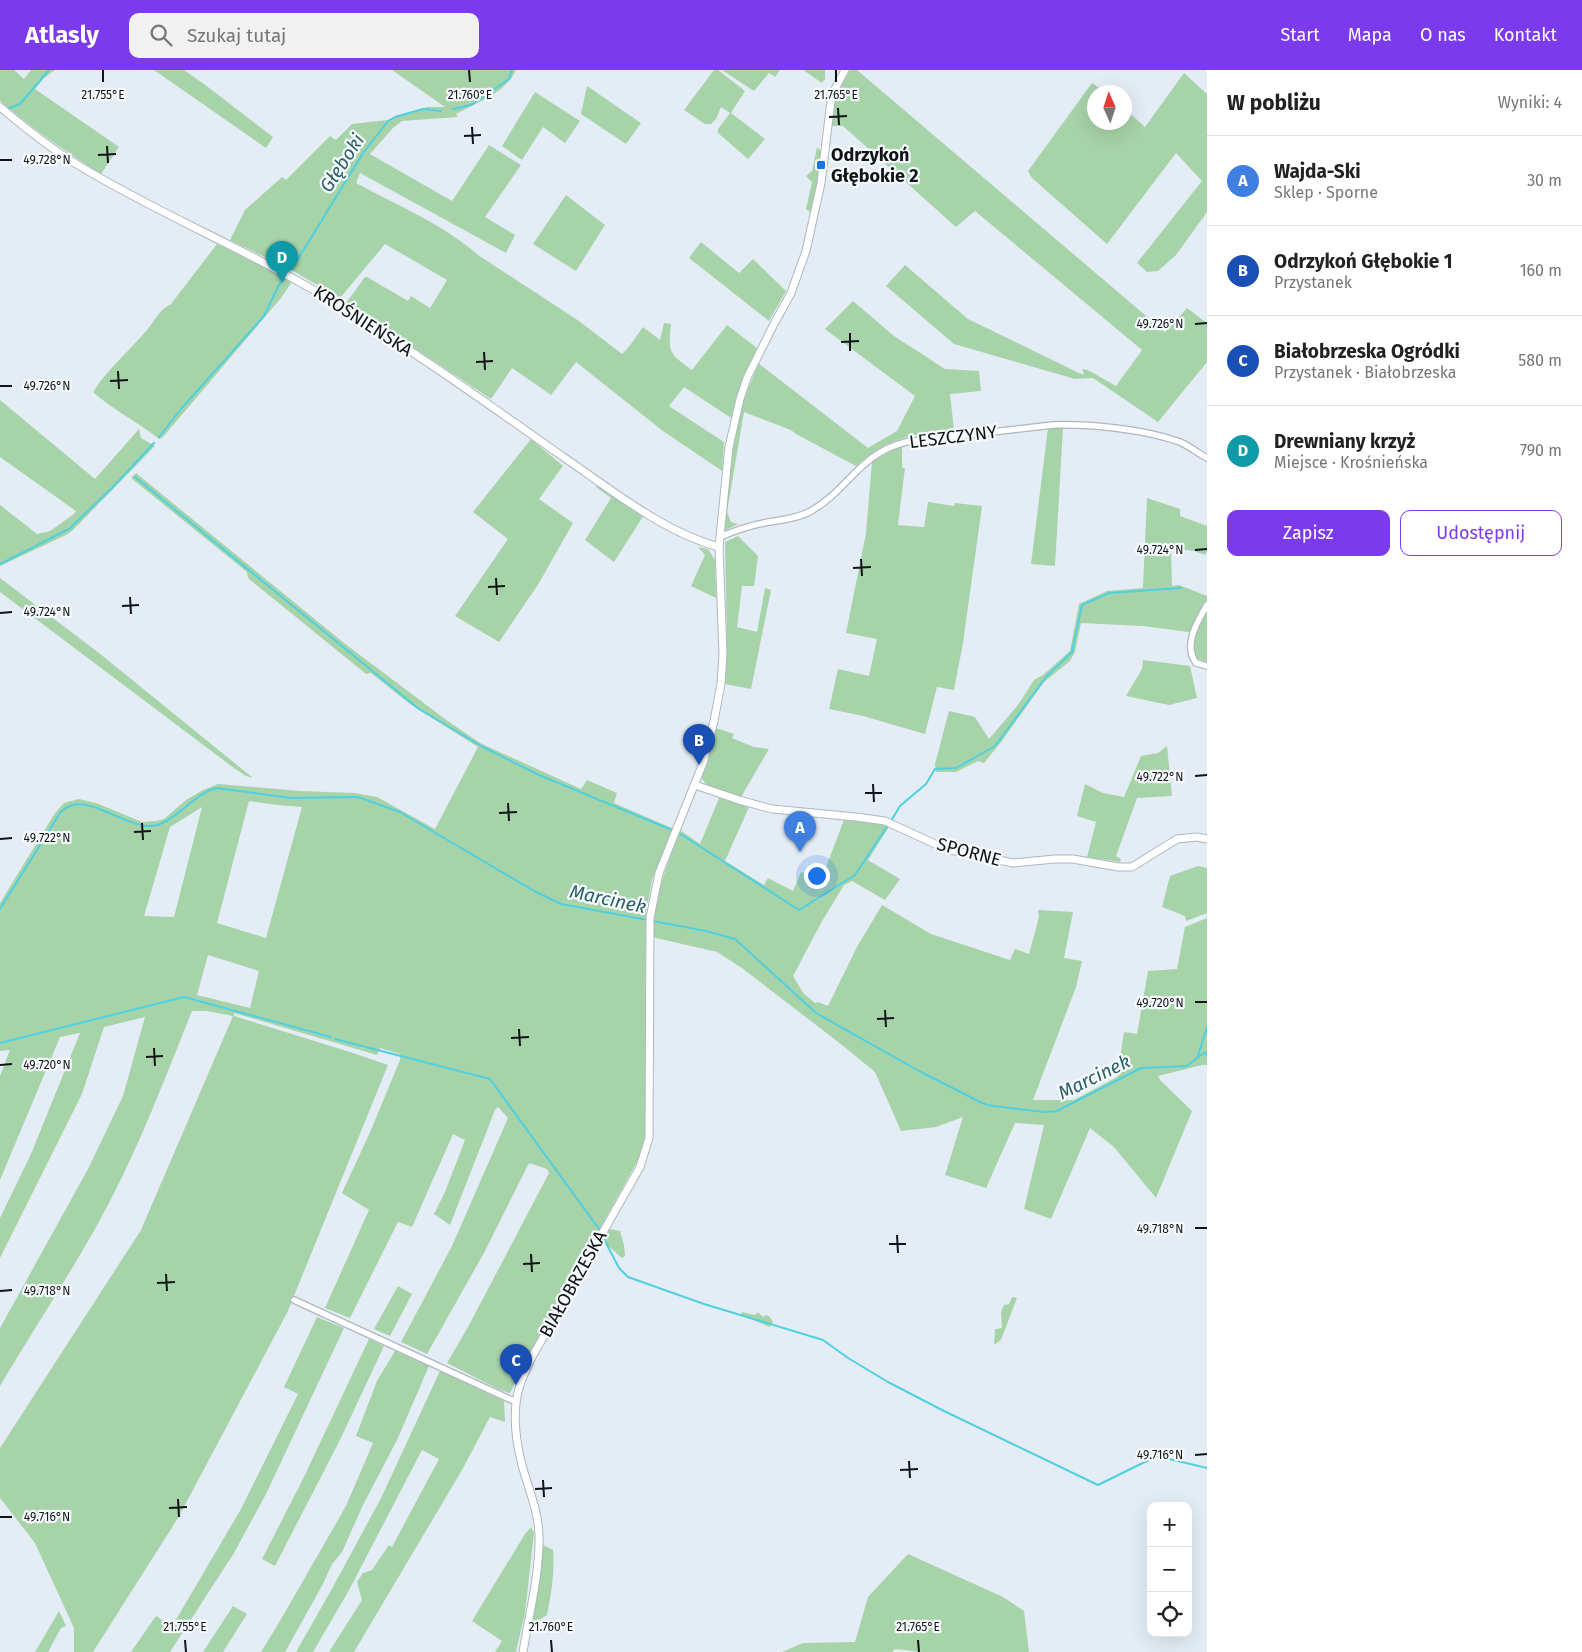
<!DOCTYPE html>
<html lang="pl">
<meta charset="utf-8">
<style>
:root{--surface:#fff;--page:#f2f2f2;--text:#222;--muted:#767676;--line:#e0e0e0;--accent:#7c3aed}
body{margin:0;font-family:"Fira Sans",sans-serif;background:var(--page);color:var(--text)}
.controls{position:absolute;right:15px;bottom:15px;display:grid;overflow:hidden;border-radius:10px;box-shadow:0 5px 20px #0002}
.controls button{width:45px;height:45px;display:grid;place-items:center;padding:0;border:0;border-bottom:1px solid var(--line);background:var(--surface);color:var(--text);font:25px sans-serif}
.compass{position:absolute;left:1087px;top:15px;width:45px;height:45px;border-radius:50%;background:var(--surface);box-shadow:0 5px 20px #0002;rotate:357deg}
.you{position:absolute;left:816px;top:805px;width:18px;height:18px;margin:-12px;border:4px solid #fff;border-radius:50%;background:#1a73e8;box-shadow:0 0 0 8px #1a73e833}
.badge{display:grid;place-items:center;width:32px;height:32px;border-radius:50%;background:var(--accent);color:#fff;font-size:16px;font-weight:700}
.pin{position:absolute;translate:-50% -41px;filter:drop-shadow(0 1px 2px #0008)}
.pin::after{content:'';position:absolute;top:26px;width:18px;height:15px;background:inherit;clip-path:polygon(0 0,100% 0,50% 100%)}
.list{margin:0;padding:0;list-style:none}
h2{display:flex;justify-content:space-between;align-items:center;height:65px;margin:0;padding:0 20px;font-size:21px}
h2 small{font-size:16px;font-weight:400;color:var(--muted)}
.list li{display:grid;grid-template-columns:32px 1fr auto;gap:15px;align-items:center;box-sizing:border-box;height:90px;padding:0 20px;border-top:1px solid var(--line)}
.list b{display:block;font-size:19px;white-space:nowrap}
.list p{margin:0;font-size:16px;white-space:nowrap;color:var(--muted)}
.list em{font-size:16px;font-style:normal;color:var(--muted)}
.actions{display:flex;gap:10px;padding:15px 20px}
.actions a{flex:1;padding:11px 0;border:1px solid var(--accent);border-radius:10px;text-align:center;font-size:18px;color:var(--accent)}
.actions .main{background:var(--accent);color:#fff}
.icon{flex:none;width:28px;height:28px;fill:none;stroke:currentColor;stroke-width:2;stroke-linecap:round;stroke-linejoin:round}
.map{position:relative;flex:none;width:1207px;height:1582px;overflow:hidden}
header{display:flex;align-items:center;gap:30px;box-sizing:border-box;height:70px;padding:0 25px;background:var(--accent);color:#fff}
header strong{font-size:24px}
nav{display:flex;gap:28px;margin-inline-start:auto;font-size:18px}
.search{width:350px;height:45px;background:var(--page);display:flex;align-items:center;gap:12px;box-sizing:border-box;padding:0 18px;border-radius:10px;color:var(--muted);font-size:19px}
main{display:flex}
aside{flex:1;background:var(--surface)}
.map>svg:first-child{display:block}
.green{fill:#a7d3a9;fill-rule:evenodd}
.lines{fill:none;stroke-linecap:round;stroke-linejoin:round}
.stream{stroke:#4fd0e1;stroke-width:2}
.minor-casing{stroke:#aeb7bf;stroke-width:8}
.tertiary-casing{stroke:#aeb7bf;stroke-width:9}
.minor{stroke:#fff;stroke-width:5.5}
.tertiary{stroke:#fff;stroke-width:7}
.ticks{fill:none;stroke:#111417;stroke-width:2}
.poi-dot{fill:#1876df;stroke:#f6fafd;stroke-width:2}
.labels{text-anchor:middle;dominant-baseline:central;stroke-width:4.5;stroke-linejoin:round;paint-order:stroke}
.poi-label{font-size:18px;font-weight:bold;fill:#111417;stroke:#f6fafd;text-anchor:start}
.street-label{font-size:18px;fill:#111417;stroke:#f6fafd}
.water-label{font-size:19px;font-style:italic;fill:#2a5f66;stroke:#f6fafd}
.ticks-label{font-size:12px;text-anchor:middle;fill:#111417;stroke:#f6fafd;stroke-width:4.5;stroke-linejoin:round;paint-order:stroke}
</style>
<header>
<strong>Atlasly</strong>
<div class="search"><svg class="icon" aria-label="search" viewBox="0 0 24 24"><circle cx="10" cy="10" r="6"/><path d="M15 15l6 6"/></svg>Szukaj tutaj</div>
<nav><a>Start</a><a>Mapa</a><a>O nas</a><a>Kontakt</a></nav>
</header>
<main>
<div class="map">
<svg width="1207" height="1582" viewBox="0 0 1207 1582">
<rect width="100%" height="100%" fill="#e4edf6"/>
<g class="green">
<path d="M0,0H14L24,9L31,0H55L44,8L35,19L119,77L101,104C66,82 32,58 0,31Z"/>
<path d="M154,0H184L208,17L273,67L266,78Z"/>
<path d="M392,0H516C506,23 476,33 456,44L458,47L402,51L393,58L370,84L452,131L489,75L521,95L485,147L515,165L506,183L360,103L356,113C397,135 443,154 478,185L579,251L622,284L628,278L643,257L660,270L664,253L671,254C668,283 669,283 692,300L727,255L757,278L739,320L731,348L684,317L669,336L724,372L722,401L663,361L576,292L551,325L512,298L491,329L346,233L365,207H367L408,231L411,226L430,238L447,210L385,174L340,228L293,201L230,170L245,140L282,107L286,110L330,66L336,70L352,54L387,50L427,37H445Z"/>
<path d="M714,0H718L745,21L731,43L765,69L748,89L718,63V59L730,43L721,37L716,49L711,54H705L684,40Z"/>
<path d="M722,0H780L775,7L769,3L754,21Z"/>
<path d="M803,0H825V9L822,13Z"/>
<path d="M850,0H857L1165,262L1187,238L1207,253V292L1158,352L1093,308L1075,309L954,274L886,216L905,195L968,249L1081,304H1084L1082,299L1088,300L1116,316L1142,280L975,141L956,157L843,56H830L837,23Z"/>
<path d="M1184,3L1207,24V142L1176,185L1158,201L1147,202L1137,193L1202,111L1176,83L1107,174L1032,108L1028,101L1092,13L1105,22H1094V52H1124L1125,39L1145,57Z"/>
<path d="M587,16L641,53L626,74L581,44Z"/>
<path d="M535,22L580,51L565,73L543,57L522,90L502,76Z"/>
<path d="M817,77L822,82L821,91H819V98L820,99L813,142H810L806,139L812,112L806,106L812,101Z"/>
<path d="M566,125L605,155L576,201L533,174Z"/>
<path d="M701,172L739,203L753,189L786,221L769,251L689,188Z"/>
<path d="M217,174L290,210L292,212L281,228L163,367L159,369C138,352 113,340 93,322C108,299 129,281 147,260C155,250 160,239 171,234Z"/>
<path d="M853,231L894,266L945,299L979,301L981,321L950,324L954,360C911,365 889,366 856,396L796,364L791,360L744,342L727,442L731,452L738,454L724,461C725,417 733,371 744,329C748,317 755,306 758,293L868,378L897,361L915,326L825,259Z"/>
<path d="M0,330L95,409L139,359L141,368L155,376L72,461L66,465L0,496V435L37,464L50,461L74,444L76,441L0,387Z"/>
<path d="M1048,358H1063L1055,496L1031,494Z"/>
<path d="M531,369L563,396L539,429L573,453L539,513L499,572L455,546L508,469L473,442Z"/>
<path d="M900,376H902V398H905L898,455L924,457L928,432L954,436L955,433L982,436L963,573L954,620L937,617L925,664L863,646L829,639L838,599L869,606L877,569L846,563L866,463L872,392Z"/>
<path d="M136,403L344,573L445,649L480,673L581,719L587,710L617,723L614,733L674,759L652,810L646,842L645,971L647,1047L643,1081L525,1293L510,1323L500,1320L447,1293L468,1257L549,1103L547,1099L529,1093L485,1181L427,1284L401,1272L452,1176L508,1048L498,1037L495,1040L450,1155L434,1144L445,1122L465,1070L453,1064L412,1157L398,1152L350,1248L325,1238L369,1140L342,1123L371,1060L400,990V984L380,978L377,985L234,943V946L350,982L388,995L287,1243L178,1448L93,1582H74V1558L35,1473L0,1428V1378L141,1160L233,946L207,941H192C166,1006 141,1072 109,1133C76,1196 36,1255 0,1316V1258L88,1099L123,1026L145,947L104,957L82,1024L0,1188V1148L31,1084L80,963L60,967L0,1110V1006L10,980L0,981V833L55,743L64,733L79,729L96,733L142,752L156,751L164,749L186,730L203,720L218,714L300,721L355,723L377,727L435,759L478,677L410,634L371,603L366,604L248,508L247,502L131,408ZM249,731L277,735L302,737L266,868L217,853ZM202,737L174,847L144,846L170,757ZM208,885L259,901L250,938L197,925Z"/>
<path d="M598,415L644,445L614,492L585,470L611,428L596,417Z"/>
<path d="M1147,428L1180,439V446L1207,456V482L1205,485L1194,481L1171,478L1172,516L1179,515L1207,526V532L1189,562L1143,556L1081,553L1075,582L1070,591L1044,612L1002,671L984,693L978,691L956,702H936L935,694L949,641L975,647L989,669L1018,635L1034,610L1043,605L1070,581L1079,534L1107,521L1143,518Z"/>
<path d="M738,466L758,486L754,516H742L737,557L757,562L765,518L771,520L751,619L725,614L727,574L725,472Z"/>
<path d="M698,477L708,479L715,490L716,528L691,516L705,485Z"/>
<path d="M0,508L99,583L253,708L246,706L234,698L0,522Z"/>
<path d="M1207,540V592L1196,588C1188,571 1199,555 1207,540Z"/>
<path d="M1143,590L1190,596L1197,628L1169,635L1126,626L1142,599Z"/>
<path d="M716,658L734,664L732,668L754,677L769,679L741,727L707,716L701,707Z"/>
<path d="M1167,676L1172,726L1137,728L1116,786L1121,789L1120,792L1087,787L1096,752L1077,746L1085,714L1103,723L1124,727L1141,686L1158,683Z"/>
<path d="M720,726L749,737L725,791L764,815L768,808L793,821L801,802L821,810L844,750L876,752L889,757L868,790L900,809L885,830L852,811L844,815L821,853L793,906L804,924L815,933L818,932L828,936L857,877L882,835L931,864L1010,890L1015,879L1029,884L1039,847L1038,840L1073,842L1064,888L1082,891L1076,917L1033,1030H1074L1117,1007L1124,962L1137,964L1148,901L1177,899L1185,857L1207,848V995H1202L1158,1006L1161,1011L1192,1041L1156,1128L1114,1077L1090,1058L1051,1149L1024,1139L1044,1055L1015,1053L986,1118L945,1105L963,1047L936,1057L901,1061L875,1002L842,975L742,898L717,882L652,867L658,821L680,760L700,774Z"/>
<path d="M1198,796L1207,798V843L1186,851L1185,846L1162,837L1170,806Z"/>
<path d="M610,1159L620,1161L624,1175L625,1186L622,1188L607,1175L604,1168Z"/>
<path d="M398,1216L412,1224L390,1266L374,1259Z"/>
<path d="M1012,1227L1017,1228L1001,1270L994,1275L995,1259L1002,1258L1001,1242L1004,1235L1009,1234Z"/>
<path d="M742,1242L755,1245L758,1242L763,1247L766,1245L769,1246L773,1252L770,1257L741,1245Z"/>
<path d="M317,1247L344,1258L266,1424L234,1483L170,1582H131L156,1546L170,1555L174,1553L241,1439L298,1324L284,1317Z"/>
<path d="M369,1269L384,1276L339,1372L275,1496L262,1489L303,1409Z"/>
<path d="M395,1281L429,1296L397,1370L363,1435L342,1482L332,1494L323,1514L285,1582H261L280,1551L346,1436L373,1373L356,1366L377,1311Z"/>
<path d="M440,1301L504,1331L505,1352L490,1347L462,1400L354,1582H329L362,1530L357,1512L363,1503L372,1500L389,1475L392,1477L439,1389L422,1380L348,1522L313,1582H296L333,1517L381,1428Z"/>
<path d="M531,1457L534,1463L525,1543L516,1582H495L502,1571L472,1551L525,1464Z"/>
<path d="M543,1475L553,1480C555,1502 551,1524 547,1545L533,1554Z"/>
<path d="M908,1484L1003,1527L1024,1541L1029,1582H922L895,1579L892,1582H782L803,1573L855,1572L868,1527Z"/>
<path d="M233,1536L247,1544L223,1582H203Z"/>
<path d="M59,1541L66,1556L61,1558L48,1582H35Z"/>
</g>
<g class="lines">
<g class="stream">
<path d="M7,39L20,34L49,0"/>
<path d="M453,39L471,35L509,9L512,0"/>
<path d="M292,199L363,83L388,51L395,47L423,39L441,41"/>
<path d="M159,367L181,339L264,246L279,215L284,209"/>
<path d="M135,407L419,639L483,677L539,705L672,760"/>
<path d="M0,494L69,459L113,417L154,373"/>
<path d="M891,751L900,736L926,714L935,699L956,698L995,676L1046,607L1072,582L1082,535L1109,523L1181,518"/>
<path d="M679,763L799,840L855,805L888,755"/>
<path d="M0,839L60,743C63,740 67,737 70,736C89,727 125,755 147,756C173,758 192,723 217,718L291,728L358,727L400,742L534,821L561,834L648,850"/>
<path d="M653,851L706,861L735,869L816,943L919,1001L980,1032L987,1035L1010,1038L1044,1042L1057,1041L1141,998L1187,996L1205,982L1207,985"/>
<path d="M335,969L490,1009L599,1159"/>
<path d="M0,973L184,927L331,967"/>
<path d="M1198,986L1207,957"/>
<path d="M604,1169L619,1198L628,1207L704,1234L823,1270L848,1288L888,1312L942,1340L1098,1415L1157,1386L1207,1398"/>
</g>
<g class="minor-casing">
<g id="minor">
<path d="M720,467C734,461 748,456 764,453C779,450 797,449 811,441C848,420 860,383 906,372L1053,355C1092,354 1143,359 1180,372C1189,376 1198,383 1207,388"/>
<path d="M1207,535C1197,552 1183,575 1196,593L1207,596"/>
<path d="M294,1230L516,1332"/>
</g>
</g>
<g class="tertiary-casing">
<g id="tertiary">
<path d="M0,37C25,58 51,79 78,95C162,146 253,182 337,234C414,281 488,334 562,386C609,418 663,462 719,477"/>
<path d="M695,715L739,730L772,739L856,747L885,751L946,779L1013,793L1055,789H1073L1118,797H1132L1177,769L1197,767L1207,769"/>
<path d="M523,1582C529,1545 540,1502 539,1465C538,1438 527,1416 521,1391C515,1366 512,1339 520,1315C523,1305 528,1296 532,1287L640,1097L649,1068L650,848L659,803L703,693L714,651L721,614L723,584L719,477L729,377L740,329L747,308L774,254L791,223L806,181L821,113L831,31L834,21L845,0"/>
</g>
</g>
<use href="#minor" class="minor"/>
<use href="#tertiary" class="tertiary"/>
</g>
<path class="ticks" d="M103,0V12M469,0L470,12M836,0V12M838,38L839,55M829,47L847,46M472,57L473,74M464,66L481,65M107,76L108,93M98,85L116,84M0,90H12M1195,254L1207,253M850,263V281M841,272L859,271M484,282L485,300M476,292L493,291M118,301L119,319M110,311L128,310M0,316H12M1195,480L1207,479M861,489L862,506M853,498L871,497M496,508L497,525M488,517L505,516M130,527L131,544M122,536L139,535M0,543L12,542M1195,706L1207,705M873,714L874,732M865,723H882M508,733L509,751M499,743L517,742M142,753L143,770M134,762L151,761M0,769L12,768M1195,932H1207M885,940L886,957M877,949L894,948M519,959L520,976M511,968L529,967M154,978L155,996M146,987L163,986M0,995L12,994M1195,1158H1207M897,1165L898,1183M889,1174H906M531,1184L532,1202M523,1194L540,1193M166,1204L167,1221M157,1213L175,1212M0,1221L12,1220M1195,1385L1207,1384M909,1391L910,1408M900,1400L918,1399M543,1410L544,1427M535,1419L552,1418M178,1429L179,1447M169,1438L187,1437M0,1447H12M185,1570L186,1582M551,1570L552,1582M918,1570L919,1582"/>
<rect class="poi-dot" x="816" y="90" width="10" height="10" rx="2.5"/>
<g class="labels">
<g class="poi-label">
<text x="831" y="85">Odrzykoń<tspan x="831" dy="21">Głębokie 2</tspan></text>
</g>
<g class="street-label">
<text transform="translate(363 251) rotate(33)">KROŚNIEŃSKA</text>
<text transform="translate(953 367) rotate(-7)">LESZCZYNY</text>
<text transform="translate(969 782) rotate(15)">SPORNE</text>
<text transform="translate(573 1214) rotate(-61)">BIAŁOBRZESKA</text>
</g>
<g class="water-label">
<text transform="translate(342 93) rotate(-57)">Głęboki</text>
<text transform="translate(608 829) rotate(12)">Marcinek</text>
<text transform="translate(1094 1007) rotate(-26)">Marcinek</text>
</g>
</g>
<g class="ticks-label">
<text x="103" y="29">21.755°E</text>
<text x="470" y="29">21.760°E</text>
<text x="836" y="29">21.765°E</text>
<text x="47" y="94">49.728°N</text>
<text x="1160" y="258">49.726°N</text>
<text x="47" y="320">49.726°N</text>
<text x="1160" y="484">49.724°N</text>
<text x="47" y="546">49.724°N</text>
<text x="1160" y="711">49.722°N</text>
<text x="47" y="772">49.722°N</text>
<text x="1160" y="937">49.720°N</text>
<text x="47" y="999">49.720°N</text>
<text x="1160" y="1163">49.718°N</text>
<text x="47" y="1225">49.718°N</text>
<text x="1160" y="1389">49.716°N</text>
<text x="47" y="1451">49.716°N</text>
<text x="185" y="1561">21.755°E</text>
<text x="551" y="1561">21.760°E</text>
<text x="918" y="1561">21.765°E</text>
</g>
</svg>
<div class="controls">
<button>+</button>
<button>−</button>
<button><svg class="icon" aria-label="locate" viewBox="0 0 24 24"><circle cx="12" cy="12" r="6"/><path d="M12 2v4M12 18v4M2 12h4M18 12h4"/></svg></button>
</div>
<svg class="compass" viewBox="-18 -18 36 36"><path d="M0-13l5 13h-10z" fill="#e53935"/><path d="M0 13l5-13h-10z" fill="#767676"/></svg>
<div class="you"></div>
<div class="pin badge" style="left:800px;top:782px;background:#3f7fe0">A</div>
<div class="pin badge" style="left:699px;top:695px;background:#1a4fb4">B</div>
<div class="pin badge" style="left:516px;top:1315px;background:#1a4fb4">C</div>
<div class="pin badge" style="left:282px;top:212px;background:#0f9aa8">D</div>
</div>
<aside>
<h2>W pobliżu<small>Wyniki: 4</small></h2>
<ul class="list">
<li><span class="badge" style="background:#3f7fe0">A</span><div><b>Wajda-Ski</b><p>Sklep · Sporne</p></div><em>30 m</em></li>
<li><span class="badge" style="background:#1a4fb4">B</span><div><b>Odrzykoń Głębokie 1</b><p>Przystanek</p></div><em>160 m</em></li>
<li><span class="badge" style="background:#1a4fb4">C</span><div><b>Białobrzeska Ogródki</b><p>Przystanek · Białobrzeska</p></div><em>580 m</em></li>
<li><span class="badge" style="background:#0f9aa8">D</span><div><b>Drewniany krzyż</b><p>Miejsce · Krośnieńska</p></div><em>790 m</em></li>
</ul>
<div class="actions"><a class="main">Zapisz</a><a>Udostępnij</a></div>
</aside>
</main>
